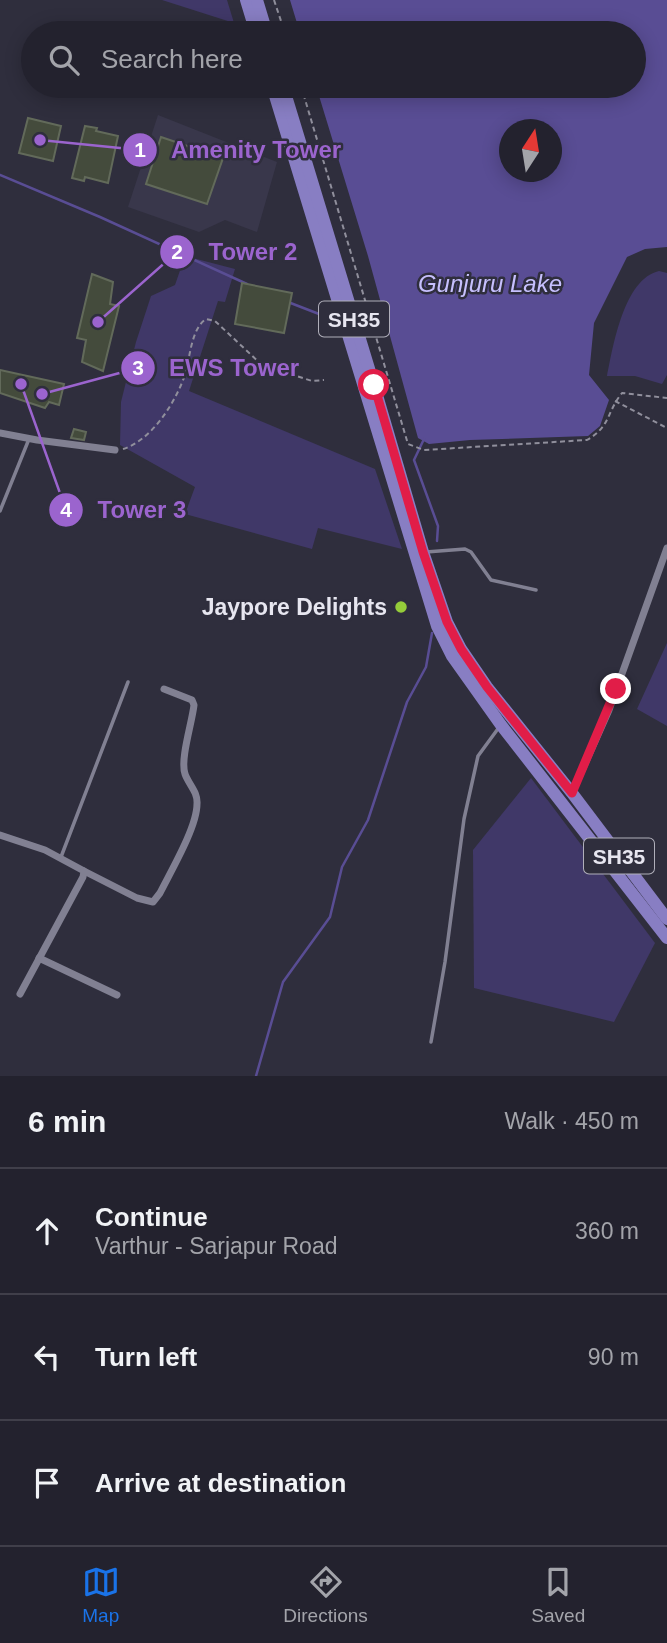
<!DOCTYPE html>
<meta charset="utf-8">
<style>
:root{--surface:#23222e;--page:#2f2f3a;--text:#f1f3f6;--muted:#a3a4aa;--line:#403f4a;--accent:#1a73e8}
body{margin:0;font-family:Arial,sans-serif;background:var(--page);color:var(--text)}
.compass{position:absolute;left:499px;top:119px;width:63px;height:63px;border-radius:50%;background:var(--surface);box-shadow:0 4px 18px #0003;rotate:12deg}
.stop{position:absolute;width:21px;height:21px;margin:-16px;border:5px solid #e11d48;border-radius:50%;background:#fff}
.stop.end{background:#e11d48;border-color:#fff;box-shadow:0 2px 7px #0008}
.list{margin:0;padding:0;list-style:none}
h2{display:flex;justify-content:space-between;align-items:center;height:91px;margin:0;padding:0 28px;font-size:30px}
h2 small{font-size:23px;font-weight:400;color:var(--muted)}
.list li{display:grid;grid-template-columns:46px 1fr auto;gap:21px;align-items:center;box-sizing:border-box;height:126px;padding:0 28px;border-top:2px solid var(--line)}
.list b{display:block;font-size:26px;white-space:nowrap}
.list p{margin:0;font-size:23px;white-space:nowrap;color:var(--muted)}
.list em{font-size:23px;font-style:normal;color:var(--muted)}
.icon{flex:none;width:38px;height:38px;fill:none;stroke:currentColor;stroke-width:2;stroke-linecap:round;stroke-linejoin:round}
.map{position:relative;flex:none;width:667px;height:1076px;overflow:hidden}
.search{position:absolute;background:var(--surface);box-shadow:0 4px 18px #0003;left:21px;right:21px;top:21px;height:77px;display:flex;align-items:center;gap:18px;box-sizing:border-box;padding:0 24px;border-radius:38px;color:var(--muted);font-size:26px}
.sheet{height:469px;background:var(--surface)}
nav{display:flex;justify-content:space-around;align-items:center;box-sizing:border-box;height:98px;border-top:2px solid var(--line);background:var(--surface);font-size:19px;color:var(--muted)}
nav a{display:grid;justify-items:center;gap:4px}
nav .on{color:var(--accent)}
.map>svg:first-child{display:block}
.built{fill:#39374b}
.green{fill:#403868}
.water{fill:#594d94;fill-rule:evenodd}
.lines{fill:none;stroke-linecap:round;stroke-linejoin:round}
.stream{stroke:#594d94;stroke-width:2.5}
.building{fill:#444b3c;stroke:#626a5a;stroke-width:2}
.path{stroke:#908f9c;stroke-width:2;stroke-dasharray:5 3.5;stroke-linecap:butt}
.service{stroke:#818092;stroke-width:3.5}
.minor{stroke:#818092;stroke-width:7}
.primary{stroke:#887ec3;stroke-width:12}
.route{stroke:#e11d48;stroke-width:9}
.poi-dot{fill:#95cc3a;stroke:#2f2e3d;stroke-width:2.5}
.labels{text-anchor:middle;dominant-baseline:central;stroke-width:5;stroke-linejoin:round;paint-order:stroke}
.shield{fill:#2f2e3d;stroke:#b0afba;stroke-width:2}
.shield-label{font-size:21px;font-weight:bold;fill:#e7e6f0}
.poi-label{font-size:23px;font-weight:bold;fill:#e7e6f0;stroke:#2f2e3d;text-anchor:end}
.water-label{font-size:24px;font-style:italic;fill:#c7c0fe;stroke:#2f2e3d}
.leader{fill:none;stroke:#9b64ce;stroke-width:2.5}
.callout-dot{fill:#9b64ce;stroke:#2f2e3d;stroke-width:2.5}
.mark-label{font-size:21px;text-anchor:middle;font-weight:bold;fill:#fff}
.callout-label{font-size:24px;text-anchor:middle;font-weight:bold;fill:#9b64ce;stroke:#2f2e3d;stroke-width:5;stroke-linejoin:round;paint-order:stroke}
</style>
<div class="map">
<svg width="667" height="1076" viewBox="0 0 667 1076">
<rect width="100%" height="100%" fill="#2f2e3d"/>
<path class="built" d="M158,115L277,162L257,232L225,220L199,232L128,207Z"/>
<g class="green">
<path d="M162,0H227L234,23Z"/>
<path d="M185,256L235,269L225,302L218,301L189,391L375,469L402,549L318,528L312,549L185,514L195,487L120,445L121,402L136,342L151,296L175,285Z"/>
<path d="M659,271L667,273V375L662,384L635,376H607C613,346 624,279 659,271Z"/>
<path d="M667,643V726L637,709Z"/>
<path d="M531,778L655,943L614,1022L474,988L473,850Z"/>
</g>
<path class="water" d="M290,0H667V247L645,249L627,257L594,323L589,375L609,400L600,426L588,436L470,440L429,444L418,438L368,256L316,86H634V33H300ZM510,130H552V172H510Z"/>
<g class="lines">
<g class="stream">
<path d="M0,175L100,217L247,284"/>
<path d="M288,302L319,314L338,319"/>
<path d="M362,324L389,330"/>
<path d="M424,439L414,460L438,526L437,541"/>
<path d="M256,1076L283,982L330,917L342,867L368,820L407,702L426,667L432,633"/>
</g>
</g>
<g class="building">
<path d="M28,118L61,126L53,161L19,153Z"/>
<path d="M85,126L97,128L96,131L118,136L108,183L85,177L84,181L72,178Z"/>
<path d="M161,137L223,158L207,204L146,184Z"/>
<path d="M92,274L113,282L110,304L119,306L103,371L82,362L86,340L77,338Z"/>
<path d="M242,283L292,293L284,333L235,324Z"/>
<path d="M0,370L64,384L59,405L49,402L45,408L0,393Z"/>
<path d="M74,429L86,432L84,440L71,438Z"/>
</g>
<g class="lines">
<g class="path">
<path d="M274,0L285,33"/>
<path d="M301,86L408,444L424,450L587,440C611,426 606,413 622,393L667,398"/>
<path d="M615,401L667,428"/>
<path d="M123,449C152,440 175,403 185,375C190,358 191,329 206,319L215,321L262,365L312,381L324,380"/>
</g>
<g class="service">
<path d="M0,511L29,439"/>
<path d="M426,552L465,549L471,552L491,580L536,590"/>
<path d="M61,857L128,682"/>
<path d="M431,1042L445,962L464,819L478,756L500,726"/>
</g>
<g class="minor">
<path d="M171,27L225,33"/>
<path d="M0,433L37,440L115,450"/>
<path d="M572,793L609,710L667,548"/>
<path d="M0,835L45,850L84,871L83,877L20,994"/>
<path d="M84,871L137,898L153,902L160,893C171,871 197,827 197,804C198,792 189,785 185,774C180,759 192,723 194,705L192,700L164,689"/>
<path d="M39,958L117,995"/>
</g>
<g class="primary">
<path d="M246,0L256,33"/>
<path d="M257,0L267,33"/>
<path d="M272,86L437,626L452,656L501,725L667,938"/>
<path d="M283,86L374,385L423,552L447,622L461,649L487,687L572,793L667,919"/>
</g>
</g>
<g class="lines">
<path class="route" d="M374,385L423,552L447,622L461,649L487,687L572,793L616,689"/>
</g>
<circle class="poi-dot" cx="401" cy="607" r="7"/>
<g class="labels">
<g class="shield">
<rect x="319" y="301.5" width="70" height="35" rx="5"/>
<rect x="584" y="838.5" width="70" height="35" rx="5"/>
</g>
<g class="shield-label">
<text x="354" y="319">SH35</text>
<text x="619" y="856">SH35</text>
</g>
<g class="poi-label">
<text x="387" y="607">Jaypore Delights</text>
</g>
<g class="water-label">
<text x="490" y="283">Gunjuru Lake</text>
</g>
</g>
<path class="leader" d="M40 140L140 150M98 322L177 252M42 394L138 368M21 384L66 510"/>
<g class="callout-dot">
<circle cx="40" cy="140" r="7"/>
<circle cx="98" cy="322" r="7"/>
<circle cx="42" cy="394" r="7"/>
<circle cx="21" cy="384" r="7"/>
<circle cx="140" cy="150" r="18"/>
<circle cx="177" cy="252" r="18"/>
<circle cx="138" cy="368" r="18"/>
<circle cx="66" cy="510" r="18"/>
</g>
<g class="mark-label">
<text x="140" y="157">1</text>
<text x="177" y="259">2</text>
<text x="138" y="375">3</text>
<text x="66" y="517">4</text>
</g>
<g class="callout-label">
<text x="256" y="158">Amenity Tower</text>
<text x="253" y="260">Tower 2</text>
<text x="234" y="376">EWS Tower</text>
<text x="142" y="518">Tower 3</text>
</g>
</svg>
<svg class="compass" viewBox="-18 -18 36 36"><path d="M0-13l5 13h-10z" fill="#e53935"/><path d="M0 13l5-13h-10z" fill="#a3a4aa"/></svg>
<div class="stop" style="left:374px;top:385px"></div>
<div class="stop end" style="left:616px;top:689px"></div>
<div class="search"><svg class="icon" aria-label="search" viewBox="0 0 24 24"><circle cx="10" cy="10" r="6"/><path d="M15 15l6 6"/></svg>Search here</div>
</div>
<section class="sheet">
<h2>6 min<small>Walk · 450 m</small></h2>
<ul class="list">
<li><svg class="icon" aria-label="ahead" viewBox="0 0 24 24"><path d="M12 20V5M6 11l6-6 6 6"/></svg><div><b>Continue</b><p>Varthur - Sarjapur Road</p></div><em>360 m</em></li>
<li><svg class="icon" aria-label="left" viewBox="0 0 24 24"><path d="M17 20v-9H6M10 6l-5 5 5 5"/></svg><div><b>Turn left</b></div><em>90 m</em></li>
<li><svg class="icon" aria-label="arrive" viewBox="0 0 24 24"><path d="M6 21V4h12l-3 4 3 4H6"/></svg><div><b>Arrive at destination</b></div></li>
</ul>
</section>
<nav>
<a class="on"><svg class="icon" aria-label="map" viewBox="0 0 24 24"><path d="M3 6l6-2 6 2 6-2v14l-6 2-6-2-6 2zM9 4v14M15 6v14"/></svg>Map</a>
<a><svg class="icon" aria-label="directions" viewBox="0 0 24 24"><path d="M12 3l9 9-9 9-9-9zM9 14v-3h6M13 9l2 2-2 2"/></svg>Directions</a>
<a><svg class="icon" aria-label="saved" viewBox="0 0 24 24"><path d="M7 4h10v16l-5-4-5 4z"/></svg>Saved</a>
</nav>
